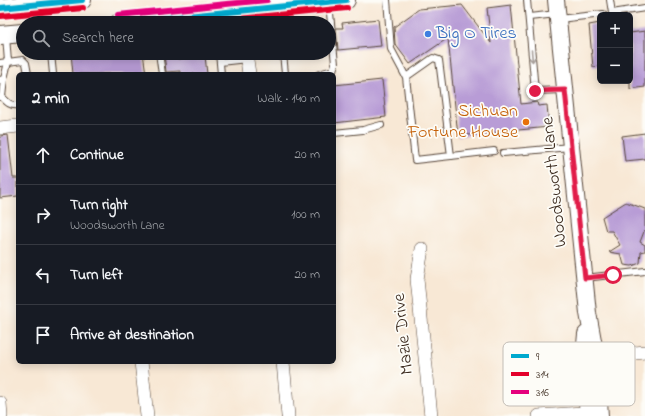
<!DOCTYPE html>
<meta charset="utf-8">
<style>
:root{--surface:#171b24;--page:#242831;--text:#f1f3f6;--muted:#9ea1a6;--line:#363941}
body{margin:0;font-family:"Indie Flower",sans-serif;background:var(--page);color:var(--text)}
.controls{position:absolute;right:12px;top:12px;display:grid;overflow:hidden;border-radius:6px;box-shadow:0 2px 10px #0003}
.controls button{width:36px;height:36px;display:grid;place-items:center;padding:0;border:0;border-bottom:1px solid var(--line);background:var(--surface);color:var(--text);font:20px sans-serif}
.stop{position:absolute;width:12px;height:12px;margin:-9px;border:3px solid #e11d48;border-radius:50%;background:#fff}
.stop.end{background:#e11d48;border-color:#fff;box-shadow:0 1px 4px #0008}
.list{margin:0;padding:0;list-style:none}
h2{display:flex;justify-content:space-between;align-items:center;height:52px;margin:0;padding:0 16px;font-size:17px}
h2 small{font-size:13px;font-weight:400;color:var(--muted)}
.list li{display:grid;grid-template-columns:26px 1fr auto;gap:12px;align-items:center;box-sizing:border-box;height:60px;padding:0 16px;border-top:1px solid var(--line)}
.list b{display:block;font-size:15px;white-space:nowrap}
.list p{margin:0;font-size:13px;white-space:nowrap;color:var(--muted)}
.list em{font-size:13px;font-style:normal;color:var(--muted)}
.icon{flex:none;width:22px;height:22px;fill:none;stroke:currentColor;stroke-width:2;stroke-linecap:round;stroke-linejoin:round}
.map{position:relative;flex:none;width:645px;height:416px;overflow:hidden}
.search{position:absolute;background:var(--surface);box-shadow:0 2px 10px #0003;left:16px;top:16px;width:320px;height:44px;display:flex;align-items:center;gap:10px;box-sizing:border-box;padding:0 14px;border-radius:22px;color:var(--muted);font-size:15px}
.panel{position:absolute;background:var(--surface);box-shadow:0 2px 10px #0003;left:16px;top:72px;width:320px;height:292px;border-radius:6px}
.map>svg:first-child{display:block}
.building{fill:#b89cd6}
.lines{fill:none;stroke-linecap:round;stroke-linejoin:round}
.service-casing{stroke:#574639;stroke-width:8}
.minor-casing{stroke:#574639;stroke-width:14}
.tertiary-casing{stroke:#574639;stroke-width:18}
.secondary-casing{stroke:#574639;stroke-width:20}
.service{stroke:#fff;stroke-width:6}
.minor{stroke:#fff;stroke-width:13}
.tertiary{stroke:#fff;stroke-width:16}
.secondary{stroke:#fff;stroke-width:18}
.bus-1-casing{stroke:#fdfcf7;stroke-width:9}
.bus-2-casing{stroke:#fdfcf7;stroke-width:9}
.bus-3-casing{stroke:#fdfcf7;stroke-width:9}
.bus-1{stroke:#00a9ce;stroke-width:6}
.bus-2{stroke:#e4002b;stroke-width:6}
.bus-3{stroke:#e5007d;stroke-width:6}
.oneway{stroke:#a79f9a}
.route{stroke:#e11d48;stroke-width:5}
.shop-dot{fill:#3f7fe0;stroke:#fdfcf7;stroke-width:1.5}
.food-dot{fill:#e8710a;stroke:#fdfcf7;stroke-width:1.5}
.labels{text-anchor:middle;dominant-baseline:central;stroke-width:3.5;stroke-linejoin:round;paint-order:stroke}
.shop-label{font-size:18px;fill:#366cbe;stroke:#fdfcf7;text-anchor:start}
.food-label{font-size:18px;fill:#c56008;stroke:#fdfcf7;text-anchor:end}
.street-label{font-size:18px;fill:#3b2a1e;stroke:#fdfcf7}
.key{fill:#fdfcf7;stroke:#c3bdb6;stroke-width:1}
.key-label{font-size:11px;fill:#3b2a1e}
</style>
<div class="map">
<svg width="645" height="416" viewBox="0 0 645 416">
<rect width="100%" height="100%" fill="#fdfcf7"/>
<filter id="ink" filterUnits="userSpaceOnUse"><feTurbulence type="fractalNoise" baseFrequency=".025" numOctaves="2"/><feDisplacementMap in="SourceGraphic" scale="8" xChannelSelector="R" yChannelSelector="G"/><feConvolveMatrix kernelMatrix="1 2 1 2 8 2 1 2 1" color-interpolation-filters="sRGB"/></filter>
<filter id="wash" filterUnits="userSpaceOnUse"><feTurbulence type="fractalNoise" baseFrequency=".012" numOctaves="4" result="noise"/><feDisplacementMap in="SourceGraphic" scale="16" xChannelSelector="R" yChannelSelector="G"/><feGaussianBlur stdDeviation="0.9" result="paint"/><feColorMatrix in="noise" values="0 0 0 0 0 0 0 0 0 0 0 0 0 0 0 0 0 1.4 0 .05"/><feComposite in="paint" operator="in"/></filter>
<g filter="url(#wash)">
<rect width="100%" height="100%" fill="#f8e8d5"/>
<g id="blocks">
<g class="building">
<path d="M462,5L491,43L487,8L511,5L521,104L537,102L538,106L547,105L549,127L458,136L448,38L410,64L395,44L394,27L419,9Z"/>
<path d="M378,19L381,46L338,50L336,28H343L342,23Z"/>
<path d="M600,23V66L593,67L589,25Z"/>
<path d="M645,31V87L630,89V33Z"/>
<path d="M71,53H143L146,74H73Z"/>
<path d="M164,53H177L178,59L205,56L207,74H180V71L166,72Z"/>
<path d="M382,80L386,117L334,123V85Z"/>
<path d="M645,133V159L625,161L622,136Z"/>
<path d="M8,135L13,178H18V196L0,198V136Z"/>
<path d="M626,202L645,209V229L640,242L645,245V251L641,252L640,263L632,266L624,265L621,254L609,252L620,245L612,231H606L602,217Z"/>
</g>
</g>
</g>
<g filter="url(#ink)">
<use href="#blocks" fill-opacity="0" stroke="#574639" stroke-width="1"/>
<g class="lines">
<g class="service-casing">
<g id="service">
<path d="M387,0L391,49L406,77L415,160L451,156L439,60L433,58L406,77"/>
<path d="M527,0L535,91L564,90"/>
<path d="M610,0L612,13L645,8"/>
<path d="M279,9L280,23"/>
<path d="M529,17L557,14"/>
<path d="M559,19L603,14"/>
<path d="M51,53L53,74"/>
<path d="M159,53L162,74"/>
<path d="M219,53L221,74"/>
<path d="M283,53L285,74"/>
<path d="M220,62L247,59"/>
<path d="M0,63L23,60L26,63L28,74"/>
<path d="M319,74L333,70L335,64L329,3"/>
<path d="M0,80L4,79L8,62L6,36"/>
<path d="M0,97H2L4,79"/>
<path d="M2,97C7,102 10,106 18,105"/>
<path d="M334,133L363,130L381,125"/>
<path d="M503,153L570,147"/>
<path d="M451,156L494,151"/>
<path d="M585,278L645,271"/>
</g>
</g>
<g class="minor-casing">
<g id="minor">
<path d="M234,0L242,11L243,23"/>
<path d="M246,53L249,74"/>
<path d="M0,128L18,126"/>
<path d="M422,249L417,279L431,416"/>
<path d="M596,357L645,352"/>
<path d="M141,362L147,416"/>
<path d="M283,362L288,416"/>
<path d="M0,403L1,416"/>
<path d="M539,416L597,412"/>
</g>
</g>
<g class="tertiary-casing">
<g id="tertiary">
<path d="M556,0L588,313L596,357L600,416"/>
<path d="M586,334L584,355L588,416"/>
</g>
</g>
<g class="secondary-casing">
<g id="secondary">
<path d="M0,8L82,0"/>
<path d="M119,23L346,0"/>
<path d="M0,35L23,33"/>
</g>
</g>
<use href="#service" class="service"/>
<use href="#minor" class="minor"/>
<use href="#tertiary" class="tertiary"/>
<use href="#secondary" class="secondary"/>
<g class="bus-1-casing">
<g id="bus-1">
<path d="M0,8L82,0"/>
<path d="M119,23L346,0"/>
</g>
</g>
<g class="bus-2-casing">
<g id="bus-2">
<path d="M1,16L83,8"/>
<path d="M198,23L347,8"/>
</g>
</g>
<g class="bus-3-casing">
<path id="bus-3" d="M118,15L267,0"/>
</g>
<use href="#bus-1" class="bus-1"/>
<use href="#bus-2" class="bus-2"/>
<use href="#bus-3" class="bus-3"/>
</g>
<defs><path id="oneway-shaft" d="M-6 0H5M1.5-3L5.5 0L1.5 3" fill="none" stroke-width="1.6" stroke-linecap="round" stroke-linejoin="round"/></defs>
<use class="oneway" href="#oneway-shaft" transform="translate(532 56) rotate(85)"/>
</g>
<g class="lines" filter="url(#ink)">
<path class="route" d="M535,91L565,90L585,278L613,275"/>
</g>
<circle class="shop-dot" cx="428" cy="34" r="4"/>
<circle class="food-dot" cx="526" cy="122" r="4"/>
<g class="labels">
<g class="shop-label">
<text x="436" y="34">Big O Tires</text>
</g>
<g class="food-label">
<text x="518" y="112">Sichuan<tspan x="518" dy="21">Fortune House</tspan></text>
</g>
<g class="street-label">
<text transform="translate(555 182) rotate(-96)">Woodsworth Lane</text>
<text transform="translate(404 334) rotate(-96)">Mazie Drive</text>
</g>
</g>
<rect x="503" y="342" width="132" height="64" rx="6" class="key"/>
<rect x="511" y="354" width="18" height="4" fill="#00a9ce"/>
<rect x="511" y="372" width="18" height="4" fill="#e4002b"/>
<rect x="511" y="390" width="18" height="4" fill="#e5007d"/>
<g class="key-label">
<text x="536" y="360">9</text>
<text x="536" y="378">314</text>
<text x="536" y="396">316</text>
</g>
</svg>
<div class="controls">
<button>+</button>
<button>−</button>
</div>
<div class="stop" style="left:613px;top:275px"></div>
<div class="stop end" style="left:535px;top:91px"></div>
<div class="search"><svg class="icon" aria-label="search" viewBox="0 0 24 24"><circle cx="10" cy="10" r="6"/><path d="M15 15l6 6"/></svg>Search here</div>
<section class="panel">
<h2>2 min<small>Walk · 140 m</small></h2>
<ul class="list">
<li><svg class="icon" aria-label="ahead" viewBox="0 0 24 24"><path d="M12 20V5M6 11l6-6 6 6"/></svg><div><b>Continue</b></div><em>20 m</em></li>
<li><svg class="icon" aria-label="right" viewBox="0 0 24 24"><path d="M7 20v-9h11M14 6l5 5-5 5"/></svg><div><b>Turn right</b><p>Woodsworth Lane</p></div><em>100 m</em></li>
<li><svg class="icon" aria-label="left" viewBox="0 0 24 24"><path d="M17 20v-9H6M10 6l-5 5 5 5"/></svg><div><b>Turn left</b></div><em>20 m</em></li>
<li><svg class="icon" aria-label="arrive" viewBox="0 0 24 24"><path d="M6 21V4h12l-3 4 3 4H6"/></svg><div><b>Arrive at destination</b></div></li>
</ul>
</section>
</div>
